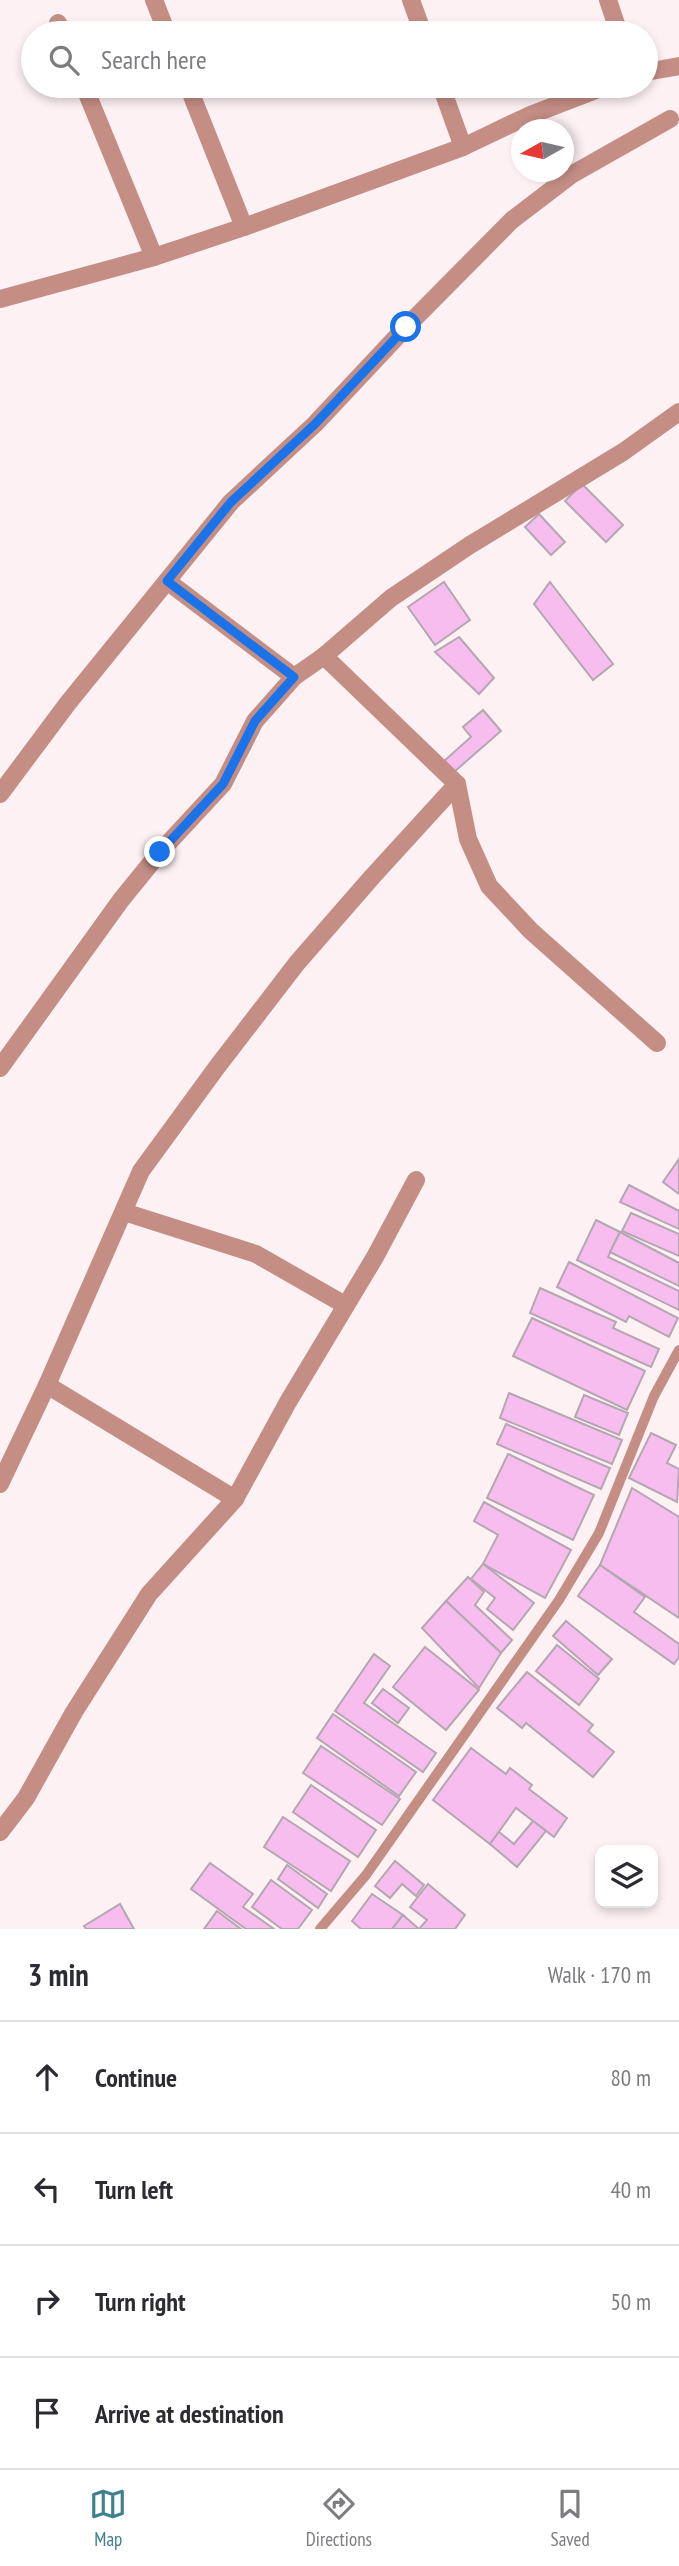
<!DOCTYPE html>
<meta charset="utf-8">
<style>
:root{--surface:#fff;--page:#f2f2f3;--text:#2b2b33;--muted:#7c7c81;--line:#e1e1e2;--accent:#3d8090}
body{margin:0;font-family:"PT Sans Narrow",sans-serif;background:var(--page);color:var(--text)}
.controls{position:absolute;right:21px;bottom:21px;display:grid;overflow:hidden;border-radius:14px;box-shadow:0 4px 10px #0003}
.controls button{width:63px;height:63px;display:grid;place-items:center;padding:0;border:0;border-bottom:2px solid var(--line);background:var(--surface);color:var(--text);font:35px sans-serif}
.compass{position:absolute;left:511px;top:119px;width:63px;height:63px;border-radius:50%;background:var(--surface);box-shadow:0 4px 10px #0003;rotate:262deg}
.stop{position:absolute;width:21px;height:21px;margin:-16px;border:5px solid #1a73e8;border-radius:50%;background:#fff}
.stop.end{background:#1a73e8;border-color:#fff;box-shadow:0 2px 7px #0008}
.list{margin:0;padding:0;list-style:none}
h2{display:flex;justify-content:space-between;align-items:center;height:91px;margin:0;padding:0 28px;font-size:30px}
h2 small{font-size:23px;font-weight:400;color:var(--muted)}
.list li{display:grid;grid-template-columns:46px 1fr auto;gap:21px;align-items:center;box-sizing:border-box;height:112px;padding:0 28px;border-top:2px solid var(--line)}
.list b{display:block;font-size:26px;white-space:nowrap}
.list em{font-size:23px;font-style:normal;color:var(--muted)}
.icon{flex:none;width:38px;height:38px;fill:none;stroke:currentColor;stroke-width:2;stroke-linecap:round;stroke-linejoin:round}
.map{position:relative;flex:none;width:679px;height:1929px;overflow:hidden}
.search{position:absolute;background:var(--surface);box-shadow:0 4px 10px #0003;left:21px;right:21px;top:21px;height:77px;display:flex;align-items:center;gap:18px;box-sizing:border-box;padding:0 24px;border-radius:38px;color:var(--muted);font-size:26px}
.sheet{height:539px;background:var(--surface)}
nav{display:flex;justify-content:space-around;align-items:center;box-sizing:border-box;height:98px;border-top:2px solid var(--line);background:var(--surface);font-size:19px;color:var(--muted)}
nav a{display:grid;justify-items:center;gap:4px}
nav .on{color:var(--accent)}
.map>svg:first-child{display:block}
.building{fill:#f6bdee;stroke:#b5a7b2;stroke-width:2}
.lines{fill:none;stroke-linecap:round;stroke-linejoin:round}
.lane{stroke:#c48e85;stroke-width:10}
.street{stroke:#c48e85;stroke-width:18}
.route{stroke:#1a73e8;stroke-width:9}
</style>
<div class="map">
<svg width="679" height="1929" viewBox="0 0 679 1929">
<rect width="100%" height="100%" fill="#fdf1f4"/>
<g class="building">
<path d="M582,484L623,525L606,542L565,501Z"/>
<path d="M539,514L565,542L551,555L525,527Z"/>
<path d="M444,582L470,620L435,645L408,607Z"/>
<path d="M550,582L613,664L593,680L534,604Z"/>
<path d="M459,637L494,678L479,694L435,652Z"/>
<path d="M483,710L501,731L454,772L444,761L471,737L463,727Z"/>
<path d="M679,1159V1194L663,1182Z"/>
<path d="M629,1185L679,1211V1229L620,1202Z"/>
<path d="M631,1213L679,1234V1256L622,1231Z"/>
<path d="M596,1220L620,1232L608,1257L679,1291V1310L577,1260Z"/>
<path d="M620,1232L679,1263V1286L610,1252Z"/>
<path d="M569,1262L678,1318L669,1337L629,1316L626,1322L557,1287Z"/>
<path d="M540,1288L616,1322L613,1328L659,1349L651,1367L530,1313Z"/>
<path d="M532,1318L645,1371L627,1410L513,1356Z"/>
<path d="M509,1393L622,1440L612,1464L500,1418Z"/>
<path d="M584,1395L628,1413L619,1435L575,1417Z"/>
<path d="M506,1424L610,1468L601,1489L497,1444Z"/>
<path d="M651,1433L676,1445L667,1463L679,1469L677,1502L629,1478Z"/>
<path d="M508,1454L594,1495L573,1540L487,1498Z"/>
<path d="M632,1488L679,1517V1618L600,1565Z"/>
<path d="M484,1502L571,1550L545,1598L483,1564L498,1535L474,1521Z"/>
<path d="M483,1564L534,1603L513,1630L487,1609L495,1598L471,1579Z"/>
<path d="M600,1565L645,1597L634,1612L679,1644V1657L674,1664L578,1596Z"/>
<path d="M468,1577L484,1592L475,1605L512,1640L501,1653L446,1601Z"/>
<path d="M446,1601L501,1653L479,1688L422,1628Z"/>
<path d="M566,1621L612,1659L598,1675L553,1636Z"/>
<path d="M557,1645L599,1679L579,1705L536,1671Z"/>
<path d="M425,1647L479,1690L446,1730L393,1687Z"/>
<path d="M374,1654L390,1666L364,1703L436,1753L423,1772L335,1711Z"/>
<path d="M527,1672L593,1725L588,1731L614,1752L593,1777L526,1723L522,1728L497,1708Z"/>
<path d="M383,1689L409,1708L398,1723L372,1703Z"/>
<path d="M333,1714L416,1772L399,1796L317,1738Z"/>
<path d="M321,1746L400,1799L382,1825L303,1773Z"/>
<path d="M471,1748L506,1774L510,1768L532,1785L529,1789L567,1818L554,1837L516,1808L490,1844L433,1800Z"/>
<path d="M311,1785L376,1830L358,1857L293,1812Z"/>
<path d="M283,1817L350,1861L331,1891L264,1847Z"/>
<path d="M533,1821L546,1831L517,1867L490,1844L499,1832L514,1844Z"/>
<path d="M395,1861L424,1885L416,1896L402,1884L390,1898L375,1886Z"/>
<path d="M210,1863L253,1894L243,1907L274,1929H246L191,1889Z"/>
<path d="M287,1865L327,1894L318,1908L278,1879Z"/>
<path d="M271,1880L312,1910L298,1929H282L252,1907Z"/>
<path d="M428,1884L465,1915L455,1929H419L427,1920L410,1907Z"/>
<path d="M372,1894L403,1915L392,1929H361L352,1921Z"/>
<path d="M120,1904L134,1929H86L84,1926Z"/>
<path d="M217,1911L241,1929H204Z"/>
<path d="M403,1915L419,1929H392Z"/>
</g>
<g class="lines">
<path class="lane" d="M320,1929L366,1875L559,1600L599,1533L654,1396L679,1350"/>
<g class="street">
<path d="M154,0L167,33"/>
<path d="M411,0L423,33"/>
<path d="M608,0L619,33"/>
<path d="M58,23L62,33"/>
<path d="M646,72L679,66"/>
<path d="M84,86L154,257"/>
<path d="M188,86L244,227"/>
<path d="M441,86L463,147"/>
<path d="M0,299L154,257L244,227L463,147L528,116L606,86"/>
<path d="M167,581L294,677"/>
<path d="M324,656L457,784L468,839L489,886L531,931L657,1043"/>
<path d="M0,794L68,703L231,502L315,424L406,327L512,220L571,175L670,119"/>
<path d="M0,1068L121,900L160,852L223,784L255,721L294,677L324,656L391,598L470,545L623,452L679,412"/>
<path d="M124,1212L256,1254L345,1305"/>
<path d="M47,1385L235,1499"/>
<path d="M0,1484L47,1385L141,1171L217,1067L297,963L372,877L457,784"/>
<path d="M0,1832L26,1798L74,1712L149,1594L235,1499L288,1402L375,1257L416,1180"/>
</g>
</g>
<g class="lines">
<path class="route" d="M160,852L223,784L255,721L294,677L167,581L231,502L315,424L406,327"/>
</g>
</svg>
<div class="controls">
<button><svg class="icon" aria-label="layers" viewBox="0 0 24 24"><path d="M12 4l9 5-9 5-9-5zM3 14l9 5 9-5"/></svg></button>
</div>
<svg class="compass" viewBox="-18 -18 36 36"><path d="M0-13l5 13h-10z" fill="#e53935"/><path d="M0 13l5-13h-10z" fill="#7c7c81"/></svg>
<div class="stop" style="left:406px;top:327px"></div>
<div class="stop end" style="left:160px;top:852px"></div>
<div class="search"><svg class="icon" aria-label="search" viewBox="0 0 24 24"><circle cx="10" cy="10" r="6"/><path d="M15 15l6 6"/></svg>Search here</div>
</div>
<section class="sheet">
<h2>3 min<small>Walk · 170 m</small></h2>
<ul class="list">
<li><svg class="icon" aria-label="ahead" viewBox="0 0 24 24"><path d="M12 20V5M6 11l6-6 6 6"/></svg><div><b>Continue</b></div><em>80 m</em></li>
<li><svg class="icon" aria-label="left" viewBox="0 0 24 24"><path d="M17 20v-9H6M10 6l-5 5 5 5"/></svg><div><b>Turn left</b></div><em>40 m</em></li>
<li><svg class="icon" aria-label="right" viewBox="0 0 24 24"><path d="M7 20v-9h11M14 6l5 5-5 5"/></svg><div><b>Turn right</b></div><em>50 m</em></li>
<li><svg class="icon" aria-label="arrive" viewBox="0 0 24 24"><path d="M6 21V4h12l-3 4 3 4H6"/></svg><div><b>Arrive at destination</b></div></li>
</ul>
</section>
<nav>
<a class="on"><svg class="icon" aria-label="map" viewBox="0 0 24 24"><path d="M3 6l6-2 6 2 6-2v14l-6 2-6-2-6 2zM9 4v14M15 6v14"/></svg>Map</a>
<a><svg class="icon" aria-label="directions" viewBox="0 0 24 24"><path d="M12 3l9 9-9 9-9-9zM9 14v-3h6M13 9l2 2-2 2"/></svg>Directions</a>
<a><svg class="icon" aria-label="saved" viewBox="0 0 24 24"><path d="M7 4h10v16l-5-4-5 4z"/></svg>Saved</a>
</nav>
